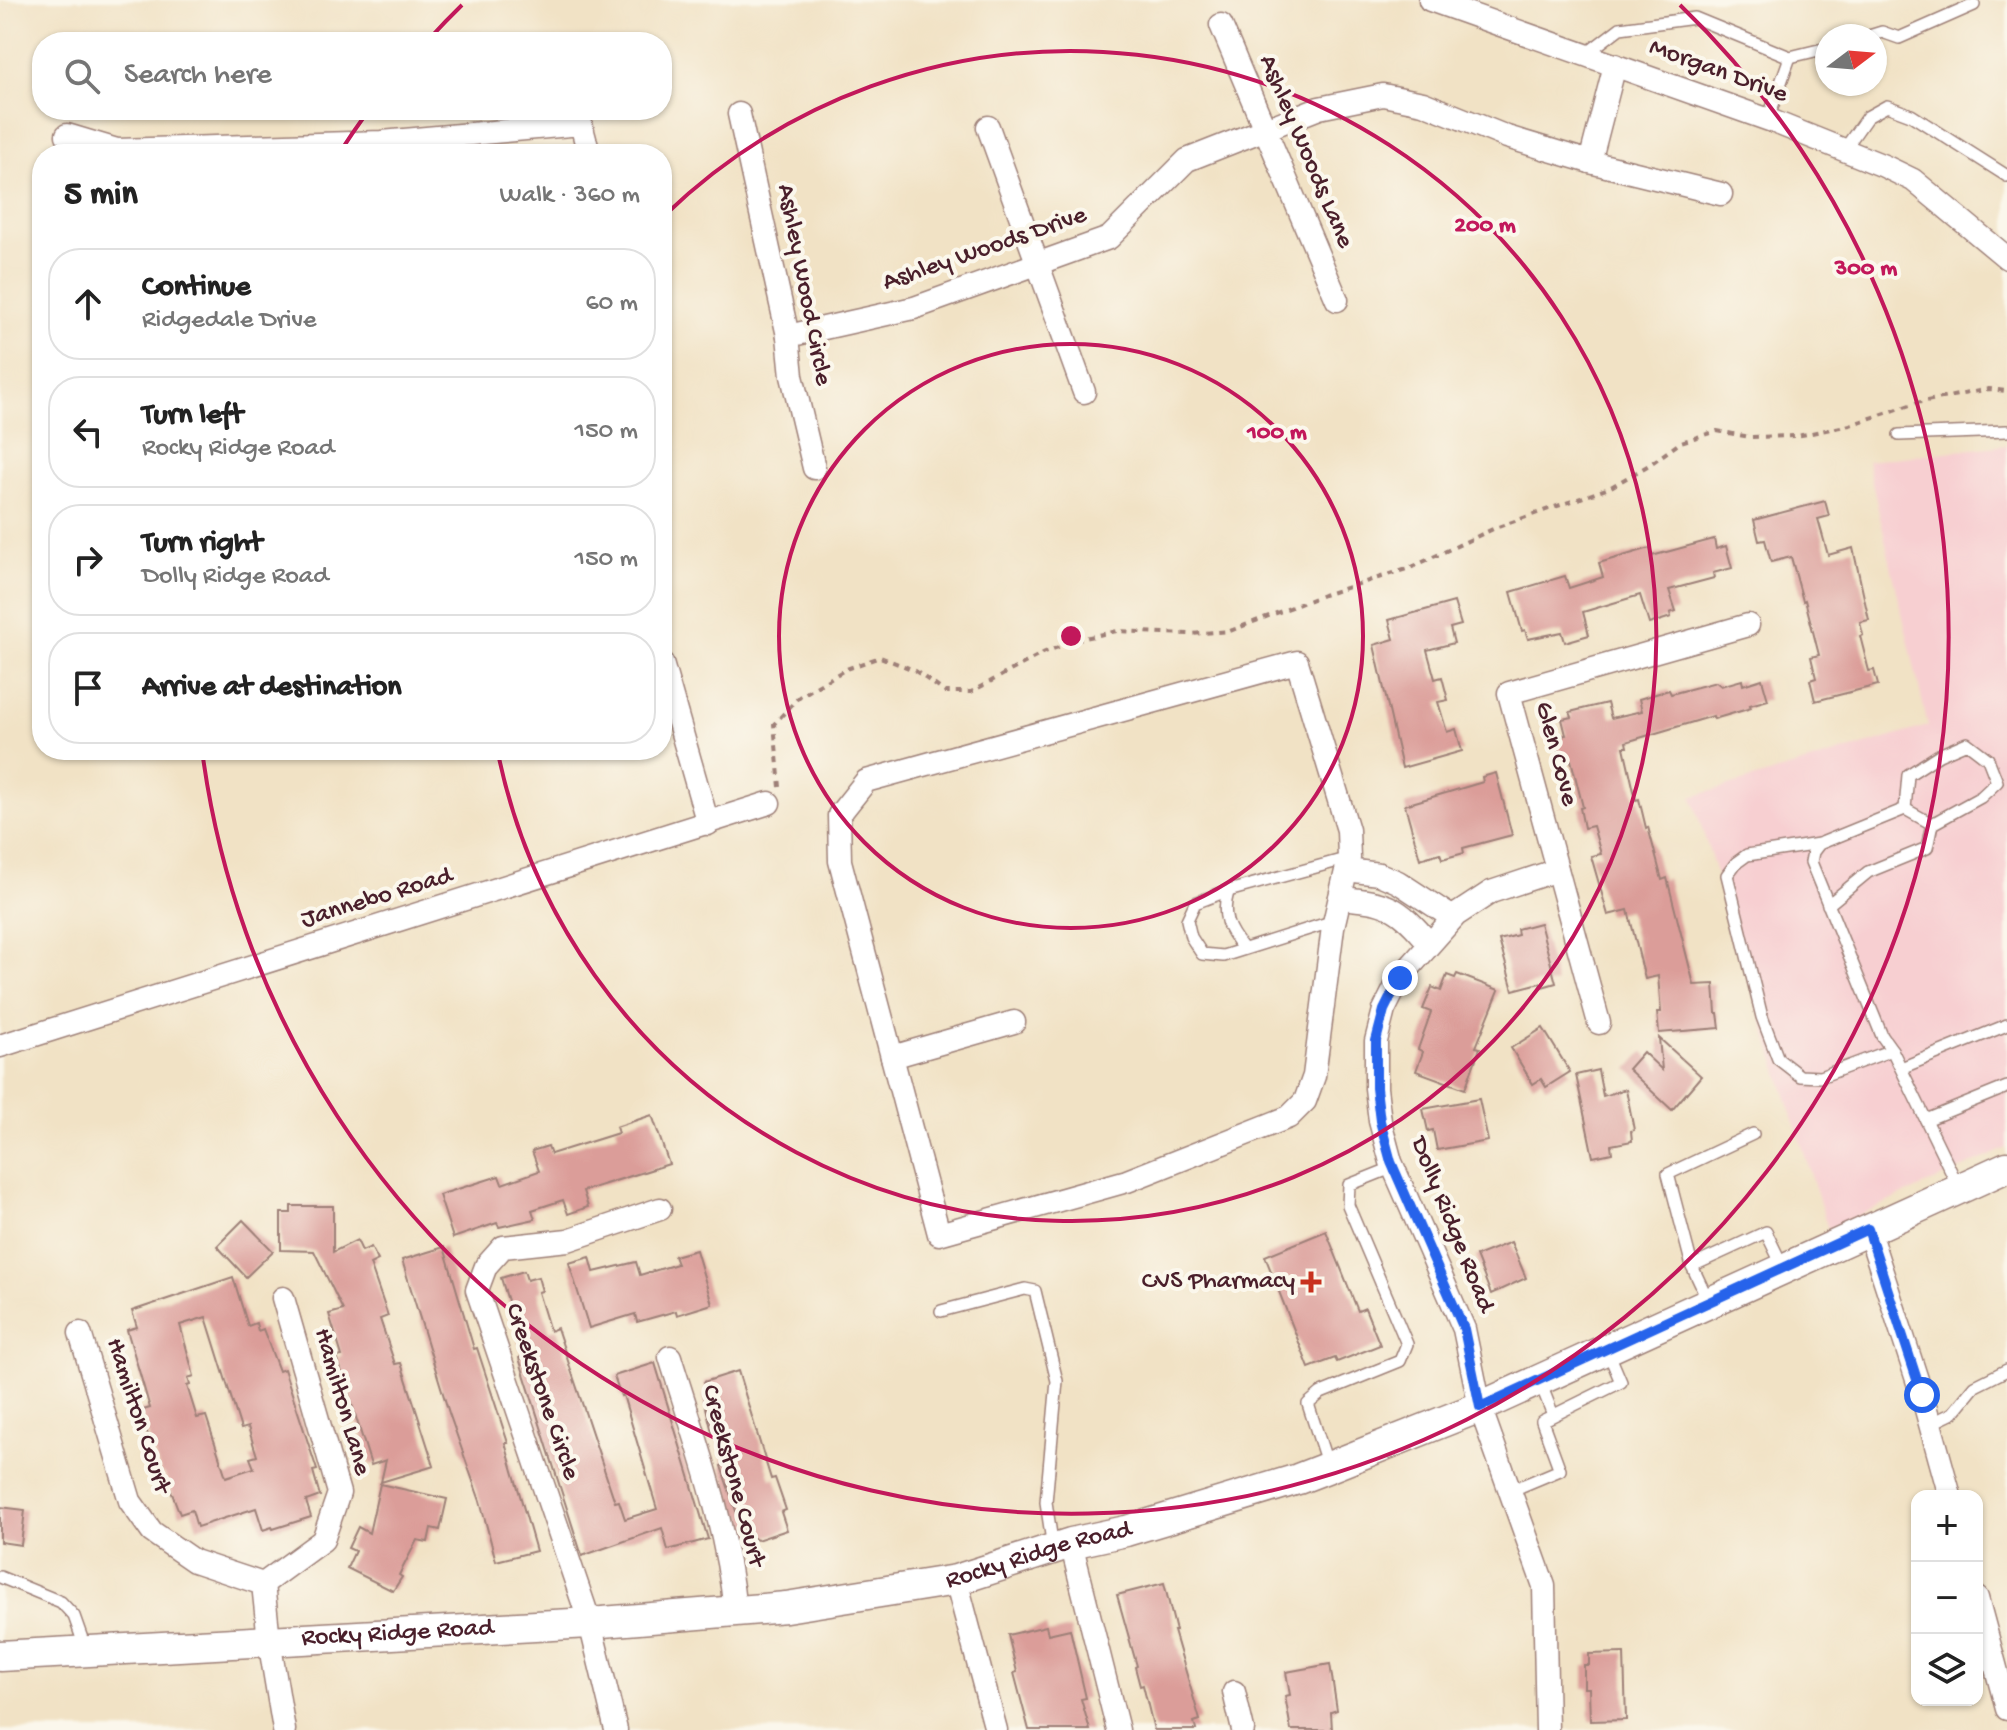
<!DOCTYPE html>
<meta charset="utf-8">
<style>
:root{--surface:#fff;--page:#f6f6f6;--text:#222;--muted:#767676;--line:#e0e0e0}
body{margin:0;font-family:"Gochi Hand",sans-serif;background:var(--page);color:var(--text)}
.controls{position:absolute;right:24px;bottom:24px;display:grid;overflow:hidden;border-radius:16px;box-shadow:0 2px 6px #0004}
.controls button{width:72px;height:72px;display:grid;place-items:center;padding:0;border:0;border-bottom:2px solid var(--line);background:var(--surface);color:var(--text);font:40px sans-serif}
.compass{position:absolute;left:1815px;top:24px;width:72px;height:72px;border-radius:50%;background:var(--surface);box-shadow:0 2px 6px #0004;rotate:74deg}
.stop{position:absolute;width:24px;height:24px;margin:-18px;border:6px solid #2563eb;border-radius:50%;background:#fff}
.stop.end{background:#2563eb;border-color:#fff;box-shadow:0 2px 8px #0008}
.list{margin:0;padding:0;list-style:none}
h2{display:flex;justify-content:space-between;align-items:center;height:104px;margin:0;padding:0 32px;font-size:34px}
h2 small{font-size:26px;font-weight:400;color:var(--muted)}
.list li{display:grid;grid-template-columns:52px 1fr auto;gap:24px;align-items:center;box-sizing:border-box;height:112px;margin:0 16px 16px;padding:0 16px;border:2px solid var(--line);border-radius:32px}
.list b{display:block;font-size:30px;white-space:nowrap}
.list p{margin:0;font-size:26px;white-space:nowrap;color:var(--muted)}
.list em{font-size:26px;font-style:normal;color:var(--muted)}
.icon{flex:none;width:44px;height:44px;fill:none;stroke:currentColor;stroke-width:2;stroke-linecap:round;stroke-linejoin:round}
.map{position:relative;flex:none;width:2007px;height:1730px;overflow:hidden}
.search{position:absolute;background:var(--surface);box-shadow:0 2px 6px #0004;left:32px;top:32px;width:640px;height:88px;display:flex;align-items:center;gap:20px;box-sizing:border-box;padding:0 28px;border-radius:32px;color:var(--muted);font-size:30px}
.panel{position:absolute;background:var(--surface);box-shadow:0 2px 6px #0004;left:32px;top:144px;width:640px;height:616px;border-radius:32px}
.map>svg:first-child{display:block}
.built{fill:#f7cfd1}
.building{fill:#db9d99;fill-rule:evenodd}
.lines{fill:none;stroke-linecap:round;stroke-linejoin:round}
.service-casing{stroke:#9e8078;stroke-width:14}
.minor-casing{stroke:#9e8078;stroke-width:25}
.secondary-casing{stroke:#9e8078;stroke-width:33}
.path{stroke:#9e8078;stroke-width:4;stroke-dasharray:6 6;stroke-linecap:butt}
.service{stroke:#fff;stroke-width:11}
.minor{stroke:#fff;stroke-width:22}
.secondary{stroke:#fff;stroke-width:30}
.route{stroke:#2563eb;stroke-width:10}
.ring{fill:none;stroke:#c2185b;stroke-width:4}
.poi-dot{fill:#c8321e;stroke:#fbf7ec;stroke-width:3}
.labels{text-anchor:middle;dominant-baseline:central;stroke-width:8;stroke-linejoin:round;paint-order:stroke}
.street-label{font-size:26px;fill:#4a1f2b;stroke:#fbf7ec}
.poi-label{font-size:26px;fill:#4a1f2b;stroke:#fbf7ec;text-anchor:end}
.centre{fill:#c2185b;stroke:#fbf7ec;stroke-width:4}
.ring-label{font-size:24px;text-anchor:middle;font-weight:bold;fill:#c2185b;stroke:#fbf7ec;stroke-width:8;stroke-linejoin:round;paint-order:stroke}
</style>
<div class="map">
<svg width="2007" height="1730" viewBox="0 0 2007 1730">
<rect width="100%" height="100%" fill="#fbf7ec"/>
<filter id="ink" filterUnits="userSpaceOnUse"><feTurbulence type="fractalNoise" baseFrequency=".0125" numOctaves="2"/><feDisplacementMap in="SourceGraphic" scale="16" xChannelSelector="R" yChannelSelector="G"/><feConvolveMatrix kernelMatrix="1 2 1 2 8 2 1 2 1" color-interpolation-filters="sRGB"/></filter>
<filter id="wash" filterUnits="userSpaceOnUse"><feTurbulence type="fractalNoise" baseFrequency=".006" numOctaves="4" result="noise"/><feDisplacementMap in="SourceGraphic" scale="32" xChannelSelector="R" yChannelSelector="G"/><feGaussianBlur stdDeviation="1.8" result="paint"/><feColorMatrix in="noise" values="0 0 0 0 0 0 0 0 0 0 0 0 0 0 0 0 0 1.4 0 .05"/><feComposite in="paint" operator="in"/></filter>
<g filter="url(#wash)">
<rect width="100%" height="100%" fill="#f1e2c5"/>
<path class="built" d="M2007,445V1148L1828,1229L1692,797L1928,726L1867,461Z"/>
<g id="blocks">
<g class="building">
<path d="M1825,501L1829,516L1818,519L1828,555L1853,548L1869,620L1860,622L1863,635L1860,636L1869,671L1874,670L1878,685L1815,701L1810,680L1816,678L1811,657L1819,655L1805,600L1803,601L1791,557L1771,562L1765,540L1759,541L1754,520Z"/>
<path d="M1714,539L1716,549L1726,546L1732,568L1713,573L1714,578L1669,590L1676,611L1670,613L1671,617L1649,624L1640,595L1583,612L1589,635L1565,642L1562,632L1528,639L1525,630L1522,631L1511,592L1565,576L1569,588L1603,577L1599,563L1650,548L1652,556Z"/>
<path d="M1454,602L1461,625L1450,628L1454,643L1427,650L1435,679L1442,677L1448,700L1438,702L1447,732L1456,729L1462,751L1402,768L1374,645L1394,639L1389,620Z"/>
<path d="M1762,679L1768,700L1750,705L1751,708L1714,719L1713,716L1626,742L1627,747H1624L1636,800L1639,799L1646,828L1648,827L1662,880L1667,878L1694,985L1714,984L1716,1013H1718L1720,1028L1659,1033L1657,1012H1661L1658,976L1645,979L1628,910L1608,915L1591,856L1601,854L1593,826L1584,828L1580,808L1583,807L1571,760L1561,762L1556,737L1566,735L1562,719L1572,717L1570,712L1607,703L1611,718L1642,711L1639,699L1669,690L1671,694L1716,682L1721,686L1742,680L1743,685Z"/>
<path d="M1496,773L1512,835L1463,848L1464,853L1442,859L1440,853L1420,859L1405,805L1483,782L1482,777Z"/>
<path d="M1540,923L1556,983L1542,987L1540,983L1513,990L1499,940L1518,935L1517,929Z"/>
<path d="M1457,974L1499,990L1476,1047L1480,1048L1465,1089L1416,1071L1423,1052L1418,1049L1431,1012L1423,1009L1432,987L1441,991L1447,975L1455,978Z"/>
<path d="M1543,1028L1570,1072L1546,1087L1541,1079L1533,1084L1511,1048Z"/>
<path d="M1659,1038L1701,1076L1672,1110L1628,1069L1643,1052L1662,1070Z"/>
<path d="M1598,1070L1603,1096L1626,1089L1634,1130L1631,1131L1632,1141L1611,1145L1612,1153L1593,1157L1576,1075Z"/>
<path d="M1479,1099L1488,1141L1437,1150L1433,1130L1428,1131L1423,1109Z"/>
<path d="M652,1115L669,1164L583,1191L588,1207L568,1214L563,1200L532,1210L535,1219L499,1227L497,1223L453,1238L439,1195L499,1176L502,1184L539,1171L532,1151L548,1146L551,1154L618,1133L616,1127Z"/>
<path d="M291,1206H333V1252L357,1240L362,1251L371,1247L378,1260L370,1264L388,1316L380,1319L395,1364L401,1363L434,1466L381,1482L386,1460L371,1465L337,1357L342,1356L329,1314L343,1310L314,1251L281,1250V1213H291Z"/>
<path d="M243,1220L273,1251L246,1277L217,1246Z"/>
<path d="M1326,1231L1358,1311L1365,1308L1380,1345L1337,1362L1335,1358L1309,1368L1265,1256Z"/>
<path d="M1511,1242L1526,1278L1491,1294L1476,1256Z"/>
<path d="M444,1247L474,1349L477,1348L508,1443H505L536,1551L496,1561L480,1501L449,1413L402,1260Z"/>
<path d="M696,1250L712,1304L677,1315L676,1311L637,1322L635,1314L589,1328L569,1263L590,1257L594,1272L636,1262L640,1275L677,1264L674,1256Z"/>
<path d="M524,1271L527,1280L538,1277L542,1291L538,1292L550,1331L557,1328L615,1502L619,1501L625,1519L657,1509L623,1395L621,1396L614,1376L655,1363L708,1539L668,1550L662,1528L582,1556L519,1358L523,1356L518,1341L520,1340L501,1278Z"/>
<path d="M233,1277L248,1326L256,1323L258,1331L263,1329L279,1371L284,1369L317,1470L313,1471L320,1496L306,1501L311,1517L273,1529L272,1527L263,1530L256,1508L197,1527L192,1510L180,1514L164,1473L161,1474L140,1411L150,1408L127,1330L137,1327L132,1311ZM206,1317L241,1429L248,1427L257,1456L250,1458L254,1468L226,1477L206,1416L197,1418L187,1386L190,1385L188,1378L194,1376L180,1325Z"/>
<path d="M738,1371L771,1479L775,1478L786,1510L781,1512L787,1530L757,1540L751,1536L742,1516L738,1517L721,1466L724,1465L717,1431L712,1432L703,1395L708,1393L704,1382Z"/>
<path d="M380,1484L447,1499L440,1530L431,1528L428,1542L417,1540L399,1575L402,1577L393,1591L347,1568L355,1551L348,1548L358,1527L369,1533Z"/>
<path d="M0,1507L25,1510L21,1545L0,1542Z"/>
<path d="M1164,1583L1176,1631H1174L1200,1720L1194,1722L1196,1730H1154L1143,1685L1140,1686L1135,1667L1137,1666L1117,1595Z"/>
<path d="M1046,1626L1048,1634L1070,1629L1086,1698L1081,1699L1090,1730H1029L1014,1673L1017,1672L1008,1635Z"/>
<path d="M1624,1653L1626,1720L1590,1721L1589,1688H1584V1665H1589V1654Z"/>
<path d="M1330,1664L1337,1710L1331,1712L1332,1730H1291L1285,1696L1290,1695L1286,1672Z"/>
</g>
</g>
</g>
<g filter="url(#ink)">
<use href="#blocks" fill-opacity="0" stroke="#9e8078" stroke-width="2"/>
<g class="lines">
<g class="service-casing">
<g id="service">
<path d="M1869,36L1882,32L1899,38L1974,5"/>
<path d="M1586,54L1620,28L1695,18L1790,57L1827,48"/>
<path d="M1768,119L1790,57"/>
<path d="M1844,150L1867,117L1887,106L1911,115L2007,176"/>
<path d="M1899,435L2007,431"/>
<path d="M1905,809L1932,824"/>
<path d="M1819,844L1747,855L1736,863L1727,875L1762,1017L1778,1059L1800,1076L1820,1077L1892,1050"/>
<path d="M1228,892C1221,916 1228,930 1243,948"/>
<path d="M1828,905L1868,872L1927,848L1932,824L1981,797L1997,782L1988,759L1967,743L1939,755L1908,775L1905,809L1819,844L1813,852L1811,862L1882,1036L1892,1050L1959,1188"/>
<path d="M1334,921L1223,956L1202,954L1191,937L1187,920L1195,903L1221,893L1349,858"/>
<path d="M1901,1068L2007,1025"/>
<path d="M1926,1120L2007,1087"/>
<path d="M1692,1266L1668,1174L1753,1134"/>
<path d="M1708,1300L1692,1266L1766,1232L1783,1267"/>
<path d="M941,1311L1025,1289L1035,1291L1057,1381L1046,1502L1053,1548"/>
<path d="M1540,1382L1553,1415"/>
<path d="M1930,1424L1953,1413L1975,1386L2007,1370"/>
<path d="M1328,1466L1308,1404L1321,1393L1400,1361L1407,1344L1348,1205L1349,1185L1394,1167"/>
<path d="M1510,1491L1560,1470L1542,1421L1621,1382L1607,1349"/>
<path d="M0,1577L61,1602L74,1616L86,1650"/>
</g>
</g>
<g class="minor-casing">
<g id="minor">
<path d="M1430,0L1772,121L1884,166L1913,180L2007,258"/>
<path d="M1221,25L1337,300"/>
<path d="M739,114L788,336L792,376L814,468"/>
<path d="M988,127L1084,392"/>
<path d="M67,135L117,150L382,142L581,124L589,154"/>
<path d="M1590,162L1615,65"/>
<path d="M788,336L914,308L1109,238L1187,160L1319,108L1383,95L1423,103L1507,137L1590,162L1721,194"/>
<path d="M1297,662L1348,830L1349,858L1333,927L1314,1076L1305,1101L1289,1117L1127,1181L939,1234L840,861L839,815L866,781Z"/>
<path d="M662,663L708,824"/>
<path d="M1347,870L1379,874L1398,882L1453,918"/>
<path d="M1340,898C1388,902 1398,906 1429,943"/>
<path d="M1599,1023L1509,693L1748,625"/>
<path d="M0,1046L769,803"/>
<path d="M892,1057L1014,1022"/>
<path d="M1868,1229L1922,1395L1950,1496"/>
<path d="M80,1333L130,1501L152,1532L194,1561L263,1584L269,1640L284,1730"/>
<path d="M670,1357C696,1441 726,1523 735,1611"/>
<path d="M1071,1543L1118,1730"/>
<path d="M956,1580L996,1730"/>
<path d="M263,1584L323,1540L339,1493L283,1298"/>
<path d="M1977,1598L2007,1709"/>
<path d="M1234,1692L1243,1730"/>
<path d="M616,1730L590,1623L477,1290L486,1266L503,1247L568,1240L660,1209"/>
<path d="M1547,1730L1544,1586L1480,1407L1464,1329L1391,1162L1380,1121L1376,1088V1041L1384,1010L1400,978L1456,915L1491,892L1557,870"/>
</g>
</g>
<g class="secondary-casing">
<g id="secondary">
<path id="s1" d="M0,1656L590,1623L786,1607L956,1580L1071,1543L1126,1531L1298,1479L1329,1467L1480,1407L2007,1167"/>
</g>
</g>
<path class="path" d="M780,787L774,724L799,697L846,669L880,657L914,670L945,692H971L1045,652L1080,639L1117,631L1191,634L1230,631L1323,595L1410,568L1495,528L1609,488L1649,465L1681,442L1717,431L1750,437L1797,436L1850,425L1916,403L1989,389L2007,391"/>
<use href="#service" class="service"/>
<use href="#minor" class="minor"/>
<use href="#secondary" class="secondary"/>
</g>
</g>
<g class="lines" filter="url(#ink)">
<path class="route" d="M1400,978L1384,1010L1376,1041V1088L1380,1121L1391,1162L1464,1329L1480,1407L1868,1229L1922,1395"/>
</g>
<g class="ring">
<circle cx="1071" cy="636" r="292"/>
<path d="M665 215A585 585 0 1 1 498 753"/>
<path d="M340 152A877 877 0 0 1 366 114M430 38A877 877 0 0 1 462 5M1680 5A877 877 0 1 1 202 750"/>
</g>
<path class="poi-dot" d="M1307 1270h8v8h8v8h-8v8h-8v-8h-8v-8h8z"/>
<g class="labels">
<g class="street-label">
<text transform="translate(1718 72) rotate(20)">Morgan Drive</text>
<text transform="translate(1305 152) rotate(67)">Ashley Woods Lane</text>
<text transform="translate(985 250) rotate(-19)">Ashley Woods Drive</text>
<text transform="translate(803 285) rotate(79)">Ashley Wood Circle</text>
<text transform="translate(1555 754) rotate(75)">Glen Cove</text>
<text transform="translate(377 899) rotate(-17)">Jannebo Road</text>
<text transform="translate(1451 1225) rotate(68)">Dolly Ridge Road</text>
<text transform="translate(541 1392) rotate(71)">Creekstone Circle</text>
<text transform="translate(341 1402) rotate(74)">Hamilton Lane</text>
<text transform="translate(137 1416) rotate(72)">Hamilton Court</text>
<text transform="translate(732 1476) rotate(75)">Creekstone Court</text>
<text stroke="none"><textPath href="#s1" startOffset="1046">Rocky Ridge Road</textPath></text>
<text stroke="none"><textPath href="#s1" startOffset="398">Rocky Ridge Road</textPath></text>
</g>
<g class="poi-label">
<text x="1295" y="1282">CVS Pharmacy</text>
</g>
</g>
<circle cx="1071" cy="636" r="12" class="centre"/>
<g class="ring-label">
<text x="1485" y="231">200 m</text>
<text x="1866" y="274">300 m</text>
<text x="1277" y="438">100 m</text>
</g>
</svg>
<div class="controls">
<button>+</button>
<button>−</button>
<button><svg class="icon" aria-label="layers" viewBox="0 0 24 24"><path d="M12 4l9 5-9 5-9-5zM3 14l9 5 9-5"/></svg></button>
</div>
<svg class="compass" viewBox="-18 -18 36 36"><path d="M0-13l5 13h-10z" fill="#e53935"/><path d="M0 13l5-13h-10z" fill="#767676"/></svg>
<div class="stop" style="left:1922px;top:1395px"></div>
<div class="stop end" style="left:1400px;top:978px"></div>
<div class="search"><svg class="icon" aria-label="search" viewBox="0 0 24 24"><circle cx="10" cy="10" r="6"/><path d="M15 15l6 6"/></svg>Search here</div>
<section class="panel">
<h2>5 min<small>Walk · 360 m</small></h2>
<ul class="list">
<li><svg class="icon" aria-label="ahead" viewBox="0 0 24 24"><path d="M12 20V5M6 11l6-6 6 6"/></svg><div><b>Continue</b><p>Ridgedale Drive</p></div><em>60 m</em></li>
<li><svg class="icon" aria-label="left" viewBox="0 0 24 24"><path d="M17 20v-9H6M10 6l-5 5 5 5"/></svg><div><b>Turn left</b><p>Rocky Ridge Road</p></div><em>150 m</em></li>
<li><svg class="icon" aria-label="right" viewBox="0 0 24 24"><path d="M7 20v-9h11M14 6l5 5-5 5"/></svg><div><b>Turn right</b><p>Dolly Ridge Road</p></div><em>150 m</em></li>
<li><svg class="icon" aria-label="arrive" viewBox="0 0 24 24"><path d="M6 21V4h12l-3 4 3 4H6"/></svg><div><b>Arrive at destination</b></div></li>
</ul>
</section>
</div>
